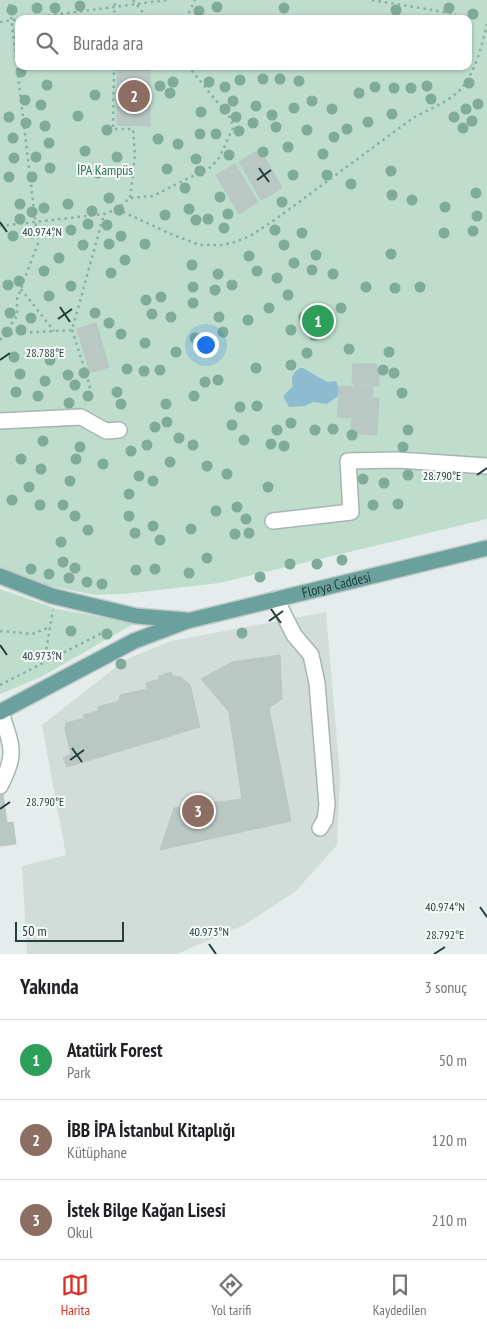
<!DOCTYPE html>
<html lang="tr">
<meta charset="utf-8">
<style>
:root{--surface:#fff;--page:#f2f2f2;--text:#202124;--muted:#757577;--line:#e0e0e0;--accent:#d93025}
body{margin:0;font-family:"PT Sans Narrow",sans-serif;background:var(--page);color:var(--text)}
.scale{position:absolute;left:15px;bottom:12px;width:109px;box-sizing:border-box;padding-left:5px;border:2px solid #243e3c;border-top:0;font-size:14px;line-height:18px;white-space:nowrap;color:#243e3c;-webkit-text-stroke:4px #f5faf8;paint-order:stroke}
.you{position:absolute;left:205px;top:344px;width:18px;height:18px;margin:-12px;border:4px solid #fff;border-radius:50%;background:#1a73e8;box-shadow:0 0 0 8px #1a73e833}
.badge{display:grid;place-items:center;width:32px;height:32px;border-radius:50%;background:var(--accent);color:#fff;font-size:16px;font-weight:700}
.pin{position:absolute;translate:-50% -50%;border:2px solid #fff;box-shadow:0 1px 5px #0006}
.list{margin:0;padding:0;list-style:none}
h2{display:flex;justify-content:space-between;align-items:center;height:65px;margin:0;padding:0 20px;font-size:21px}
h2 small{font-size:16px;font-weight:400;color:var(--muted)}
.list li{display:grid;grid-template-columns:32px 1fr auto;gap:15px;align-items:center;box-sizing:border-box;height:80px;padding:0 20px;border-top:1px solid var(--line)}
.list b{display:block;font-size:19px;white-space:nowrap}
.list p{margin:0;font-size:16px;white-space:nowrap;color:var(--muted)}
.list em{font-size:16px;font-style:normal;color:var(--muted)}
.icon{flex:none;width:28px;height:28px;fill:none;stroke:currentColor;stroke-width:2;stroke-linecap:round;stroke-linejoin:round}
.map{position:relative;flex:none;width:487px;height:954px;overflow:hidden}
.search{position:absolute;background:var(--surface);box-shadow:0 1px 4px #0004;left:15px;right:15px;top:15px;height:55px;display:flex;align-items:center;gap:12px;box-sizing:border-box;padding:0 18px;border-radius:10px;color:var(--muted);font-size:19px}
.sheet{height:305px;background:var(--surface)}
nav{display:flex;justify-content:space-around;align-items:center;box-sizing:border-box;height:70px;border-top:1px solid var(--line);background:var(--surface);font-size:14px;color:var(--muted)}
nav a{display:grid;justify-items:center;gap:2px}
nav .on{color:var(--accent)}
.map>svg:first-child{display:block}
.built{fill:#d2ddda}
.green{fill:#beddcc;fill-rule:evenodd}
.water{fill:#8fbbd0}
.building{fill:#bac8c4;stroke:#b7c7c3}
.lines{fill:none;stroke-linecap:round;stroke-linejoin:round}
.minor-casing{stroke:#a7b5b3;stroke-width:18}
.major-casing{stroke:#c2c9c8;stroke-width:18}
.path{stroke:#86b0aa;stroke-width:2.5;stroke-dasharray:2.5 4;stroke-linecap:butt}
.minor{stroke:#fff;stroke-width:15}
.major{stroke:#6ba19c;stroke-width:15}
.tree{fill:#80aa99}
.ticks{fill:none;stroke:#243e3c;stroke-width:2}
.labels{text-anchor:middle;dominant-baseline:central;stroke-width:4;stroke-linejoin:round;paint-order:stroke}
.park-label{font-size:14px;fill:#2f7456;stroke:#f5faf8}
.street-label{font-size:14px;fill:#243e3c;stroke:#f5faf8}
.ticks-label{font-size:12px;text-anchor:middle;fill:#243e3c;stroke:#f5faf8;stroke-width:4;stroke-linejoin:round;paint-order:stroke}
</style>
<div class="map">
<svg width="487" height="954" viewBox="0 0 487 954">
<rect width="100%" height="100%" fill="#e4edeb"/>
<path class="built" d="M326,612L340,776L337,845L295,892L244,925L177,954H27L22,866L66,855L42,725L125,660L171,641Z"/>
<g class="green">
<path d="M0,0H487V519L219,583L124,594L95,595L45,585L0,569ZM19,19H468V66H19Z"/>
<path d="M0,589L57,609L135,623L41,677L0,694Z"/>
</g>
<path class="water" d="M300,368H303L327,382L336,381L339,389L338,396L327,404L313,402L305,406L289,407L283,396L293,386C291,377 292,373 300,368Z"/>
<g class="building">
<path d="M117,66H150V126L117,125Z"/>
<path d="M260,149L282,188L261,200L239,162Z"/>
<path d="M235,164L258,202L239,214L216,175Z"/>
<path d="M96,323L109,367L90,373L77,329Z"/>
<path d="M353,364H376L379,376H365L364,385H354L352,383Z"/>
<path d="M365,377H379V386L364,384Z"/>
<path d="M340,386L353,387L351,418L337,417Z"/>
<path d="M354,386H373L372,398H379L377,435L351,433Z"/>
<path d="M280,655L282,699L269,708L291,821L160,850L174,808L242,799L229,712L201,679L232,662Z"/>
<path d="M171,672L173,676L181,677L190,685L200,727L67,767L63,758L71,754L65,729L66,723L85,718L83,715L98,711V707L119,701L120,695L147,689L146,683L160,679L159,676Z"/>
<path d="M0,772L7,823L13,822L16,844L0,846Z"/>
</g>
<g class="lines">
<g class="minor-casing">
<g id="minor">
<path d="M0,421L81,417L106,431L119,430"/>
<path d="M273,521L351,512L348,461L398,460L487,466"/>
<path d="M276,599L294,635L311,655L317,683L327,805L325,820L320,828"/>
<path d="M0,786C18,752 11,746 1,712"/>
</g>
</g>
<g class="major-casing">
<g id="major">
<path d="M0,576L52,596L136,616L185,620"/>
<path id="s1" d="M0,712L134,641L187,621L487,548"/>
</g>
</g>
<g class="path">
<path d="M133,0L148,19"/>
<path d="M372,0L456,14"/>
<path d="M22,19L167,0"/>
<path d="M114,19L115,0"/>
<path d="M186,19L195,0"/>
<path d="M0,22L19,19"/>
<path d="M114,66L113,129H133L135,155L130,198"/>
<path d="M117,209L173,235L200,245H222L235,242L250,236L276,219L413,118C428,110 448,102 460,90C475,74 482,45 487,24"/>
<path d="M0,226L104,214L117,209L130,198L153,196L211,167L219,158L233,128L231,119L188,66"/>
<path d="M21,289L54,331"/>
<path d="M72,330L90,386L85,405"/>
<path d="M4,334L72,330L104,214"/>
<path d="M0,340L17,316V299L38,243L9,0"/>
<path d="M0,631L32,634L50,627"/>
<path d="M44,662L53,610"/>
<path d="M0,685L102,633"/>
</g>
<use href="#minor" class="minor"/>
<use href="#major" class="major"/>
</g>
<g class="tree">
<circle cx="80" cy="6" r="5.5"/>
<circle cx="217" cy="7" r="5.5"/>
<circle cx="37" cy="8" r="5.5"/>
<circle cx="55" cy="8" r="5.5"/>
<circle cx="284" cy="8" r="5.5"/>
<circle cx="449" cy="8" r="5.5"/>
<circle cx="12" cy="10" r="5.5"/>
<circle cx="396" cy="10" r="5.5"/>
<circle cx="199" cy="11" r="5.5"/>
<circle cx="473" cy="14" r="5.5"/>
<circle cx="21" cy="72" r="5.5"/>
<circle cx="263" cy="79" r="5.5"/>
<circle cx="280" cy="79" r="5.5"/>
<circle cx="240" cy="80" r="5.5"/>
<circle cx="299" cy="81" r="5.5"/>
<circle cx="173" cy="82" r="5.5"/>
<circle cx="209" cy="82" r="5.5"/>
<circle cx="469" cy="83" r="5.5"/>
<circle cx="47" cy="85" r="5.5"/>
<circle cx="160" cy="86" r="5.5"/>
<circle cx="427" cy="86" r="5.5"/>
<circle cx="225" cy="87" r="5.5"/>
<circle cx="375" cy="87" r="5.5"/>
<circle cx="394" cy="88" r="5.5"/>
<circle cx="411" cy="88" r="5.5"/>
<circle cx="170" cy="93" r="5.5"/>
<circle cx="359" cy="93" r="5.5"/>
<circle cx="95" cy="95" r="5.5"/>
<circle cx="431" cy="99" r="5.5"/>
<circle cx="25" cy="100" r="5.5"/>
<circle cx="233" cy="101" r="5.5"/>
<circle cx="312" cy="101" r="5.5"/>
<circle cx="478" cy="104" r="5.5"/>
<circle cx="41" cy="105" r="5.5"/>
<circle cx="256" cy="106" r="5.5"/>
<circle cx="294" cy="108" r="5.5"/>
<circle cx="225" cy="109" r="5.5"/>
<circle cx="332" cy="109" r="5.5"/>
<circle cx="466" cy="109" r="5.5"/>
<circle cx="201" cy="112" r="5.5"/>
<circle cx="392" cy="114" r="5.5"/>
<circle cx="272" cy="115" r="5.5"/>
<circle cx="78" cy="116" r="5.5"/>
<circle cx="9" cy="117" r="5.5"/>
<circle cx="236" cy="117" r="5.5"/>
<circle cx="454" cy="117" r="5.5"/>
<circle cx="472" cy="121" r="5.5"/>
<circle cx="368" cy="122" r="5.5"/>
<circle cx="26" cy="123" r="5.5"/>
<circle cx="253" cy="123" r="5.5"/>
<circle cx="45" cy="126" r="5.5"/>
<circle cx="276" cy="127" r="5.5"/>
<circle cx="463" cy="128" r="5.5"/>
<circle cx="347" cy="129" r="5.5"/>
<circle cx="107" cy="130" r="5.5"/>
<circle cx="307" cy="130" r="5.5"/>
<circle cx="239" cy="131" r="5.5"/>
<circle cx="200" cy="134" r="5.5"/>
<circle cx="216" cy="134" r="5.5"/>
<circle cx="334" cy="137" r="5.5"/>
<circle cx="13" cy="138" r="5.5"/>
<circle cx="158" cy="139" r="5.5"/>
<circle cx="49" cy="143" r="5.5"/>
<circle cx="178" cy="144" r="5.5"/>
<circle cx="288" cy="147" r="5.5"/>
<circle cx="85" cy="151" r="5.5"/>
<circle cx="263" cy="152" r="5.5"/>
<circle cx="323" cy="154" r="5.5"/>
<circle cx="229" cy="155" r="5.5"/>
<circle cx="36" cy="157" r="5.5"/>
<circle cx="117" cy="157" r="5.5"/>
<circle cx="14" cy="158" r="5.5"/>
<circle cx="196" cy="159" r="5.5"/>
<circle cx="50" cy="168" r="5.5"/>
<circle cx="167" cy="169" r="5.5"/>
<circle cx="200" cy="171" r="5.5"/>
<circle cx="391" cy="171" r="5.5"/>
<circle cx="98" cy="173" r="5.5"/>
<circle cx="293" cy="175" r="5.5"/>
<circle cx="327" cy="175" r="5.5"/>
<circle cx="9" cy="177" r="5.5"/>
<circle cx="32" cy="177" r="5.5"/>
<circle cx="351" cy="184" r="5.5"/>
<circle cx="185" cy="188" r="5.5"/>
<circle cx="476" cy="193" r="5.5"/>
<circle cx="392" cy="195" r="5.5"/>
<circle cx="220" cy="197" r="5.5"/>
<circle cx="109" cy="198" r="5.5"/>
<circle cx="412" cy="200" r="5.5"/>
<circle cx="282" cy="202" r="5.5"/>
<circle cx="20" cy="204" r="5.5"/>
<circle cx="68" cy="204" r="5.5"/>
<circle cx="445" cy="207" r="5.5"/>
<circle cx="44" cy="208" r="5.5"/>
<circle cx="189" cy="209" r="5.5"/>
<circle cx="119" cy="210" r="5.5"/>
<circle cx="92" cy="211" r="5.5"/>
<circle cx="32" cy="212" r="5.5"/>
<circle cx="228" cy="214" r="5.5"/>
<circle cx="165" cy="215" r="5.5"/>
<circle cx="477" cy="216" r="5.5"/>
<circle cx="20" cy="219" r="5.5"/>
<circle cx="208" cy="219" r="5.5"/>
<circle cx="196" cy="220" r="5.5"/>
<circle cx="88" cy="224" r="5.5"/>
<circle cx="107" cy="225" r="5.5"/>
<circle cx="224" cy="228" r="5.5"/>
<circle cx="71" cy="230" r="5.5"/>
<circle cx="275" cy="230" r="5.5"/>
<circle cx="54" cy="231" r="5.5"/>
<circle cx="473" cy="231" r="5.5"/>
<circle cx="32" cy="233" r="5.5"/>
<circle cx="302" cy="233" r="5.5"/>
<circle cx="444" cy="233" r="5.5"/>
<circle cx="13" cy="236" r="5.5"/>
<circle cx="121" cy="236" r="5.5"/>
<circle cx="109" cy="244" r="5.5"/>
<circle cx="145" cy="244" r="5.5"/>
<circle cx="83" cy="245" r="5.5"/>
<circle cx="284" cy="245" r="5.5"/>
<circle cx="391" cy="254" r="5.5"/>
<circle cx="316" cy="255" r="5.5"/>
<circle cx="249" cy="256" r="5.5"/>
<circle cx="59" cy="258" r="5.5"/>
<circle cx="125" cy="260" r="5.5"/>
<circle cx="294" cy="263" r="5.5"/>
<circle cx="192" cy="265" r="5.5"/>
<circle cx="312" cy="270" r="5.5"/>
<circle cx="44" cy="271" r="5.5"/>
<circle cx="257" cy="271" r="5.5"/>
<circle cx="111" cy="273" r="5.5"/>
<circle cx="218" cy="274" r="5.5"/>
<circle cx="333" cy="274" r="5.5"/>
<circle cx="277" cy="278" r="5.5"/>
<circle cx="19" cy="281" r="5.5"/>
<circle cx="8" cy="285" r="5.5"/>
<circle cx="232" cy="285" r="5.5"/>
<circle cx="71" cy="286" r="5.5"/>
<circle cx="193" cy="287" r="5.5"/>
<circle cx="366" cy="287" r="5.5"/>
<circle cx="420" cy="287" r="5.5"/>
<circle cx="395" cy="288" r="5.5"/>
<circle cx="215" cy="290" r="5.5"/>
<circle cx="288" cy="295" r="5.5"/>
<circle cx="49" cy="296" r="5.5"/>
<circle cx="161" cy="297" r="5.5"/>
<circle cx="146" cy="300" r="5.5"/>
<circle cx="193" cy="303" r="5.5"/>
<circle cx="269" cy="308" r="5.5"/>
<circle cx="341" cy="308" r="5.5"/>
<circle cx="10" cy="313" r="5.5"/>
<circle cx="95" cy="313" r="5.5"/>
<circle cx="152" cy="314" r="5.5"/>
<circle cx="171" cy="317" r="5.5"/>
<circle cx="219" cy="317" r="5.5"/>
<circle cx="304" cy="317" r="5.5"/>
<circle cx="31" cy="318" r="5.5"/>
<circle cx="325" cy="319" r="5.5"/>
<circle cx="248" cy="320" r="5.5"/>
<circle cx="109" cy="323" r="5.5"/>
<circle cx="21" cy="330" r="5.5"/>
<circle cx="291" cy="330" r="5.5"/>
<circle cx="7" cy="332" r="5.5"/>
<circle cx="223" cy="332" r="5.5"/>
<circle cx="121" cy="334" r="5.5"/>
<circle cx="314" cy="335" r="5.5"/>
<circle cx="195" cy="338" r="5.5"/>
<circle cx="145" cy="343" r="5.5"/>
<circle cx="349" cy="349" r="5.5"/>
<circle cx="176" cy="352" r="5.5"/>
<circle cx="389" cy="352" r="5.5"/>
<circle cx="307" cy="353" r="5.5"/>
<circle cx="14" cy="357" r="5.5"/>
<circle cx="50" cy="360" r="5.5"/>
<circle cx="291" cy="365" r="5.5"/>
<circle cx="256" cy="368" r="5.5"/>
<circle cx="127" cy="369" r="5.5"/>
<circle cx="160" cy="370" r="5.5"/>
<circle cx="383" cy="370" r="5.5"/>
<circle cx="144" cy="371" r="5.5"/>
<circle cx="84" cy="373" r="5.5"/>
<circle cx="394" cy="373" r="5.5"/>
<circle cx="20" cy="374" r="5.5"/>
<circle cx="68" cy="375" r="5.5"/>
<circle cx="218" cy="380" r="5.5"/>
<circle cx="45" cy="381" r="5.5"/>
<circle cx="205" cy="382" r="5.5"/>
<circle cx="75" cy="385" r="5.5"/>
<circle cx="16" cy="392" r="5.5"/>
<circle cx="117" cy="392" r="5.5"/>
<circle cx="402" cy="393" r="5.5"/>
<circle cx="38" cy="396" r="5.5"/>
<circle cx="88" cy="396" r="5.5"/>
<circle cx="194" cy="396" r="5.5"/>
<circle cx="69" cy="403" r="5.5"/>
<circle cx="121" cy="404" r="5.5"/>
<circle cx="166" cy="404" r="5.5"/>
<circle cx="257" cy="406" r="5.5"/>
<circle cx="240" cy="407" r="5.5"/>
<circle cx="167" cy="422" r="5.5"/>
<circle cx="291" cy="423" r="5.5"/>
<circle cx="232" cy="425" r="5.5"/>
<circle cx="155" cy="427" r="5.5"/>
<circle cx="333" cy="429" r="5.5"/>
<circle cx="277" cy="430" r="5.5"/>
<circle cx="315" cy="430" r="5.5"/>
<circle cx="408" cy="430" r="5.5"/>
<circle cx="352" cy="435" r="5.5"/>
<circle cx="179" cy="438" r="5.5"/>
<circle cx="244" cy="440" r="5.5"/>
<circle cx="43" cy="441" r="5.5"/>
<circle cx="271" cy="444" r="5.5"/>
<circle cx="147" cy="445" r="5.5"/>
<circle cx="193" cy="445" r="5.5"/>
<circle cx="284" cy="446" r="5.5"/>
<circle cx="80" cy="447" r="5.5"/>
<circle cx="403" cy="447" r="5.5"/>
<circle cx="131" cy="451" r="5.5"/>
<circle cx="21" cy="459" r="5.5"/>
<circle cx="76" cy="459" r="5.5"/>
<circle cx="170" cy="462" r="5.5"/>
<circle cx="103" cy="464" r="5.5"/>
<circle cx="207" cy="466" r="5.5"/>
<circle cx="41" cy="469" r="5.5"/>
<circle cx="227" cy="474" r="5.5"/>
<circle cx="408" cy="475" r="5.5"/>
<circle cx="139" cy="476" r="5.5"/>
<circle cx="363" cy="479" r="5.5"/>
<circle cx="70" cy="481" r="5.5"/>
<circle cx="153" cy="481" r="5.5"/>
<circle cx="384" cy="483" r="5.5"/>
<circle cx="29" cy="487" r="5.5"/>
<circle cx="268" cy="487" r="5.5"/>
<circle cx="129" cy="494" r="5.5"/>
<circle cx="12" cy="500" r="5.5"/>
<circle cx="398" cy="504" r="5.5"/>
<circle cx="40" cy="505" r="5.5"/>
<circle cx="63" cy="505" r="5.5"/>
<circle cx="373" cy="505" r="5.5"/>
<circle cx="237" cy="507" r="5.5"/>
<circle cx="216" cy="511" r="5.5"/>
<circle cx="75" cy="516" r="5.5"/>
<circle cx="129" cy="516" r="5.5"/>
<circle cx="246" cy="519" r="5.5"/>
<circle cx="153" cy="526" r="5.5"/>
<circle cx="191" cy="529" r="5.5"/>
<circle cx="88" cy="530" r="5.5"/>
<circle cx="135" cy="533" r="5.5"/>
<circle cx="249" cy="533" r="5.5"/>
<circle cx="235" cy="534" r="5.5"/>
<circle cx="160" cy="540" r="5.5"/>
<circle cx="61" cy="542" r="5.5"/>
<circle cx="207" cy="558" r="5.5"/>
<circle cx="342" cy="560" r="5.5"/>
<circle cx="63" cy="562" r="5.5"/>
<circle cx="290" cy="564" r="5.5"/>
<circle cx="317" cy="564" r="5.5"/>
<circle cx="75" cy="568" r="5.5"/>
<circle cx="31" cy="569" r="5.5"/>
<circle cx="155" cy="569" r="5.5"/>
<circle cx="136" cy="570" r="5.5"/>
<circle cx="189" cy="573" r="5.5"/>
<circle cx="49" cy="574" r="5.5"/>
<circle cx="260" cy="577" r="5.5"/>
<circle cx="69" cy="578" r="5.5"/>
<circle cx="87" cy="582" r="5.5"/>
<circle cx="102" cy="584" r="5.5"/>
<circle cx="71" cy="631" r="5.5"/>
<circle cx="242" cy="633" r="5.5"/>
<circle cx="107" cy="634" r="5.5"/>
<circle cx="121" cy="664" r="5.5"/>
</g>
<path class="ticks" d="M259,168L269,182M257,180L271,170M0,222L7,232M60,307L70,322M58,319L72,309M0,360L10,353M477,475L487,468M271,609L281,623M269,621L283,611M0,645L7,655M72,748L82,762M70,760L84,750M0,809L10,802M480,907L487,917M209,944L216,954M434,954L445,947"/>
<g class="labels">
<g class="park-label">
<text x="105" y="170">İPA Kampüs</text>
</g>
<g class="street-label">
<text stroke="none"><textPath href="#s1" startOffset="362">Florya Caddesi</textPath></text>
</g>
</g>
<g class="ticks-label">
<text x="42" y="236">40.974°N</text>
<text x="45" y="357">28.788°E</text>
<text x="442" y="480">28.790°E</text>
<text x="42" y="660">40.973°N</text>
<text x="45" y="806">28.790°E</text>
<text x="445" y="911">40.974°N</text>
<text x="209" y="936">40.973°N</text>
<text x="445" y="939">28.792°E</text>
</g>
</svg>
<div class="scale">50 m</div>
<div class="you"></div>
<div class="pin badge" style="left:318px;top:321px;background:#2e9e5b">1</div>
<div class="pin badge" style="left:134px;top:96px;background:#8d6e63">2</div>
<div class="pin badge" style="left:198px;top:811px;background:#8d6e63">3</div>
<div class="search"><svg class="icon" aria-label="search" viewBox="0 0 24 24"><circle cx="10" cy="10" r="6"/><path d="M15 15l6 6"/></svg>Burada ara</div>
</div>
<section class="sheet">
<h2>Yakında<small>3 sonuç</small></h2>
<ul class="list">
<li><span class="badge" style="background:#2e9e5b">1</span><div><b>Atatürk Forest</b><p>Park</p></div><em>50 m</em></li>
<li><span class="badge" style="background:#8d6e63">2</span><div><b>İBB İPA İstanbul Kitaplığı</b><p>Kütüphane</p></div><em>120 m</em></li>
<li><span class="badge" style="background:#8d6e63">3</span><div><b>İstek Bilge Kağan Lisesi</b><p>Okul</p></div><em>210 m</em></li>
</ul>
</section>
<nav>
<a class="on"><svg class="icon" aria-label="map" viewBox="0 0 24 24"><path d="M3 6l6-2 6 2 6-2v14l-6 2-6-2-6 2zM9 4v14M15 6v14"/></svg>Harita</a>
<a><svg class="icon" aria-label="directions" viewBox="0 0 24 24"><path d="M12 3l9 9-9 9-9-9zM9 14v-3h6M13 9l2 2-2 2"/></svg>Yol tarifi</a>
<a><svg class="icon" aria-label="saved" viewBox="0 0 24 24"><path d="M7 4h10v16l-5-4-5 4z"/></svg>Kaydedilen</a>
</nav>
